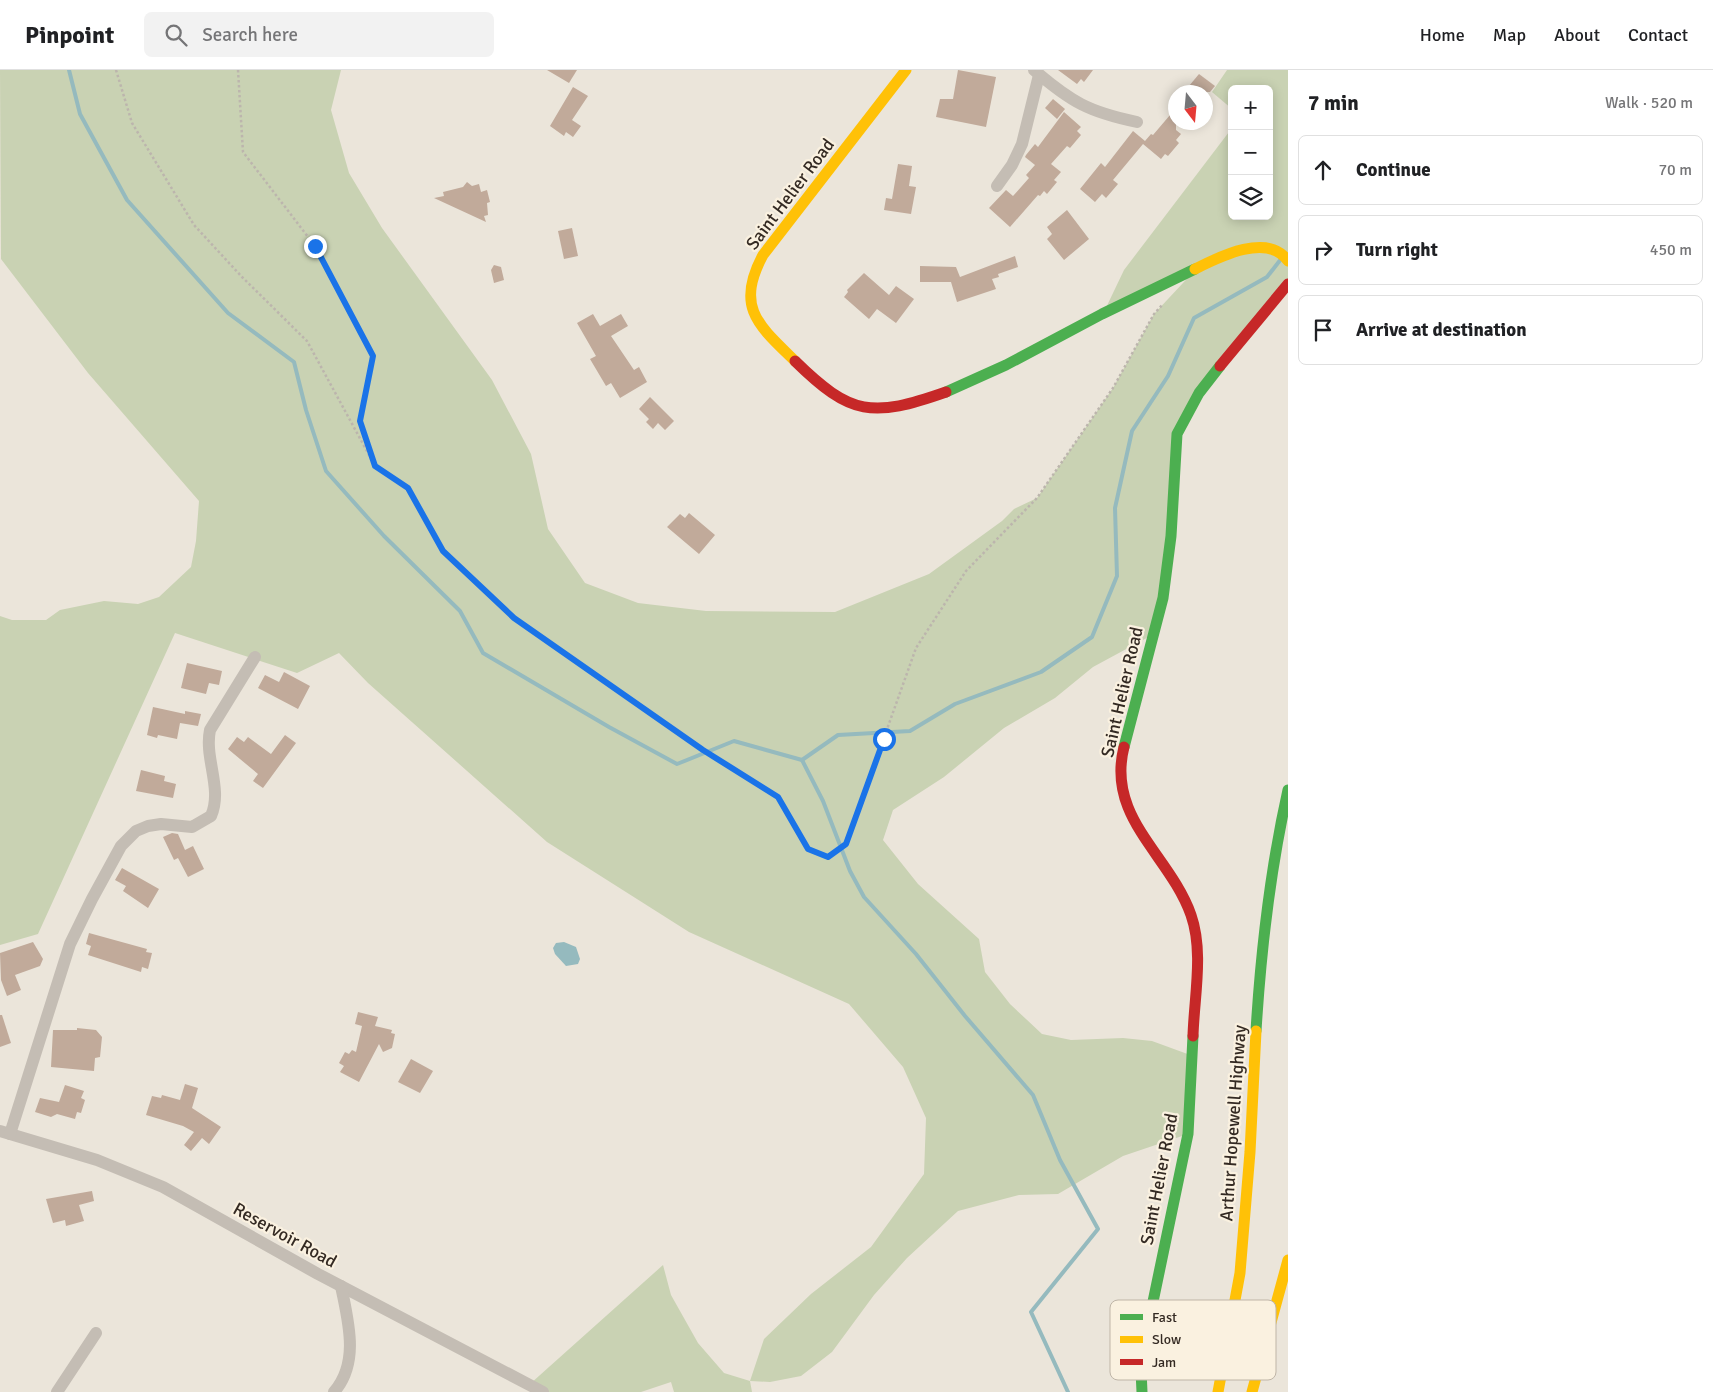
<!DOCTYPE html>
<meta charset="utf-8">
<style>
:root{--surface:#fff;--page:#f2f2f2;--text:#202124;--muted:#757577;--line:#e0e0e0}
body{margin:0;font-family:Signika,sans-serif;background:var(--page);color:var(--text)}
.controls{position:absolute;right:15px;top:15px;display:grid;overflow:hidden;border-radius:8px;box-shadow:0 2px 12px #0003}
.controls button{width:45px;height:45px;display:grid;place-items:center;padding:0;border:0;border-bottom:1px solid var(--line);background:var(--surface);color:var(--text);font:25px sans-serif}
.compass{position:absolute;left:1168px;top:15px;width:45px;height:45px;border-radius:50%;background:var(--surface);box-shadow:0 2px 12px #0003;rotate:164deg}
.stop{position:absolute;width:15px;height:15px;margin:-11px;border:4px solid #1a73e8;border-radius:50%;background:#fff}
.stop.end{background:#1a73e8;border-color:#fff;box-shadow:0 1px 5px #0008}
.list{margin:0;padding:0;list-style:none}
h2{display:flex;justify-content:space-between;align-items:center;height:65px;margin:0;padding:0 20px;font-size:21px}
h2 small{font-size:16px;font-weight:400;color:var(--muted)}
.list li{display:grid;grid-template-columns:32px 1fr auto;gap:15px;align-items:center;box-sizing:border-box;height:70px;margin:0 10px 10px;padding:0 10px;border:1px solid var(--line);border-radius:8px}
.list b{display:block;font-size:19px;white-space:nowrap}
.list em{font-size:16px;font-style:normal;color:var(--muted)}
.icon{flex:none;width:28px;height:28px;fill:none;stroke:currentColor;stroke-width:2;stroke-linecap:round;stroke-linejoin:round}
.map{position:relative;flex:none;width:1288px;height:1322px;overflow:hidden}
header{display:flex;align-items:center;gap:30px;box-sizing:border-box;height:70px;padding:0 25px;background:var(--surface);border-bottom:1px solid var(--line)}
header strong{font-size:24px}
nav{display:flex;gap:28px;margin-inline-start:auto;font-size:18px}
.search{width:350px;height:45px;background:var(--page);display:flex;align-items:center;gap:12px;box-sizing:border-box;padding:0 18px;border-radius:8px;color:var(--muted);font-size:19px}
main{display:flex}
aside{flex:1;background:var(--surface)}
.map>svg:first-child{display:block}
.green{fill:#c9d2b3}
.water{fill:#95babe}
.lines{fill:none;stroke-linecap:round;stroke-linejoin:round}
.stream{stroke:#95babe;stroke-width:4}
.building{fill:#c1aa9a}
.path{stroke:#bcb5ad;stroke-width:2.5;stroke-dasharray:2.5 2.5;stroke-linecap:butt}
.street{stroke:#c4bdb4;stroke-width:12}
.fast{stroke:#4caf50;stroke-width:11}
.slow{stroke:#ffc107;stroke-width:11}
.jam{stroke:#c62828;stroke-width:11}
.route{stroke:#1a73e8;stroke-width:6}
.labels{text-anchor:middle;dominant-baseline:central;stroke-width:4.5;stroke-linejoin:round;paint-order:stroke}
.street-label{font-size:18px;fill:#342a23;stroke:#faf1e0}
.key{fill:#faf1e0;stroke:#bfb5a7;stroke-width:1}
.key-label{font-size:14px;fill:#342a23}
</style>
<header>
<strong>Pinpoint</strong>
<div class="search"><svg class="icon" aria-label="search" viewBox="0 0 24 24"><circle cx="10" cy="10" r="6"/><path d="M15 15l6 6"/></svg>Search here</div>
<nav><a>Home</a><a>Map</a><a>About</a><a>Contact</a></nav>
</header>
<main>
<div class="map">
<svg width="1288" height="1322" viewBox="0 0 1288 1322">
<rect width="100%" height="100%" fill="#ebe5da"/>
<path class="green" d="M0,0H341L331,40L349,103L382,158L492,310L531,384L548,459L585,513L638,533L706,541L835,542L929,504L1002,451L1014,439L1037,428L1113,318L1154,244L1197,198L1103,244L1124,200L1232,58V146H1269V19H1232V39L1212,22L1227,0H1288V214L1182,350L1154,564L1093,597L1055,628L1004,658L944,707L893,740L883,770L918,814L979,869L985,902L1010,934L1042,964L1071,970L1123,968L1152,971L1193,986L1188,1064L1123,1086L1058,1124L1019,1125L958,1141L907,1188L874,1225L832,1282L801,1306L770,1312L750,1311L752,1322H674L671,1312L641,1322H543L530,1314L663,1195L671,1225L698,1273L724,1303L750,1311L764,1269L811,1224L871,1177L924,1104L926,1048L903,997L849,934L689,862L547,772L368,613L339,583L297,603L175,563L38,864L0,875V546L12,550H46L60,540L104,531L138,534L159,527L191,497L196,471L199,431L88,303L1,189Z"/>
<path class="water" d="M564,872L576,877L580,889L578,894L566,896L555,884L553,878L556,873Z"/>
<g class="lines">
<g class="stream">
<path d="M69,0L80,44L127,130L228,243L294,292L306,340L326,401L384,466L460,541L483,583L609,657L677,694L734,671L802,690L823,731L850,801L864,827L916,884L965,946L1033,1025L1060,1090L1098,1159L1031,1242L1068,1322"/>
<path d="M802,690L838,665L910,661L955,634L1041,602L1092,567L1117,506L1115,438L1132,361L1168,306L1194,248L1267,207L1281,189"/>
</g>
</g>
<g class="building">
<path d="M547,0H577L569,13Z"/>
<path d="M958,0L996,7L986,57L936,47L940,29H953Z"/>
<path d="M1058,0H1093L1084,12L1081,9L1077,14Z"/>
<path d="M1199,4L1215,16L1210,22H1184Z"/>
<path d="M573,17L588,26L572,50L581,56L573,67L566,62L564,66L550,56Z"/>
<path d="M1053,29L1065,39L1057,49L1045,38Z"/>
<path d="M1176,38V60L1181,64L1176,70L1179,73L1168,86L1165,84L1161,89L1143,74L1113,110L1118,114L1106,128L1102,124L1095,132L1080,119L1101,93L1105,97L1133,61L1145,71L1151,64L1153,65Z"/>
<path d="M1064,42L1081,57L1077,61L1081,65L1070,78L1067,76L1051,94L1061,102L1054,110L1057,112L1047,124L1044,121L1040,126L1038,125L1010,157L989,138L1006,120L1013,126L1029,108L1026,105L1035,95L1025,87L1026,85L1035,74L1038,77Z"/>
<path d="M898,94L912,96L909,116L916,117L911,144L884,140L886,128L892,129Z"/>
<path d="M467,112L472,116L479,114L481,122L487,120L490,132L487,133L488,145L484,146L486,152L434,128L444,126L443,122L463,117Z"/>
<path d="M1067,140L1089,169L1064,190L1047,169L1052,164L1047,157Z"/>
<path d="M572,158L578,186L564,189L558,161Z"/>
<path d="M1015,186L1018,197L998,204L999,207L992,209L996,219L957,232L951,212H920V196L956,197L960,207Z"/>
<path d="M494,195L501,197L504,210L494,213L491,200Z"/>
<path d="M864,203L889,225L896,216L914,229L896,253L877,239L869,249L844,227L848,222L847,220Z"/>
<path d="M593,244L600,256L621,244L628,256L611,266L634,300L639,297L647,312L620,328L611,313L606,316L590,289L596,286L577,253Z"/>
<path d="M650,327L674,351L665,360L658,353L653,359L646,352L649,349L639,339Z"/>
<path d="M689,443L715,465L699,484L667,457L680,444L685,448Z"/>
<path d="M187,593L222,601L219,615L209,613L206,624L181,618Z"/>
<path d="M284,602L310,616L298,639L258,618L265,605L279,612Z"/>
<path d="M153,637L185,644V641L201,644L198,656L180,653L177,669L158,665L157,668L147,665Z"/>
<path d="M285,665L296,673L263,718L253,711L258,704L228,679L237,667L244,672L248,667L271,684Z"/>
<path d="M141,700L165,706L164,711L176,714L173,728L136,721Z"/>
<path d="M172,763L178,764L185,780L193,776L204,799L188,807L178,788L174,790L163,767Z"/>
<path d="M122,798L159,819L148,838L123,821L126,816L115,810Z"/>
<path d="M89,863L147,879L146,882L152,883L148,899L142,897L141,902L88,885L91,876L86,874Z"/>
<path d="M33,872L43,889L40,896L15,905L21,920L7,926L1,910L0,883Z"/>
<path d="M358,942L378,947L375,956L392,960L391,963L395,964L392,978L383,982L379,974L359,1012L340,1002L344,996L339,993L345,982L349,984L352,980L356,982L362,956L355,954Z"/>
<path d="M0,945H2L11,973L0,977Z"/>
<path d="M77,958L96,960L102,967L100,987L95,988L94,1001L51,997L53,960H77Z"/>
<path d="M411,989L433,1001L420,1023L398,1012Z"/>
<path d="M185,1014L198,1018L192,1038L221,1057L209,1074L202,1068L191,1081L184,1075L194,1062L183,1056L146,1045L152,1026L161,1028L162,1025L180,1030Z"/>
<path d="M65,1015L84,1021L81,1028L85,1030L81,1043L77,1042L75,1049L57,1044L51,1047L35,1042L40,1028L59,1032Z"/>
<path d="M92,1121L94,1131L79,1135L84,1151L66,1156L65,1150L53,1153L46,1129Z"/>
</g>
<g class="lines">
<g class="path">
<path d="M116,0L132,53L194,155L242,207L307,271L375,396L408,418L443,481L515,548L703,679L778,727L808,779L828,787L846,774L916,578L966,501L1037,428L1113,318L1154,244L1163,234"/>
<path d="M238,0L243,82L315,176L373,286L360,351L373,390"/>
</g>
<g class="street">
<path d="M1034,0C1071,32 1089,42 1137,52"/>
<path d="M997,116L1012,95L1022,74L1039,5"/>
<path d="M0,1061L97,1090L163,1117L318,1204L543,1322"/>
<path d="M10,1064L70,874L92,829L121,776L136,761L148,756L161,754L192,757L211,746C223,719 204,688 210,660L255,587"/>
<path d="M57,1322L96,1263"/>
<path d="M334,1322C360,1292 348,1251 341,1216"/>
</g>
<g class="fast">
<path d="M946,322L1006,295L1102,244L1195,199"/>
<path d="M1124,677L1163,528L1171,466L1177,364L1199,323L1220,296"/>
<path d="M1256,961C1261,879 1270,800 1288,720"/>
<path d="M1142,1322L1141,1300L1145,1270L1188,1064L1193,966"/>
</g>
<g class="slow">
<path d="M1195,199C1219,187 1268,162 1288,191"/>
<path d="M795,291C758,255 735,237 763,185L906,0"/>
<path d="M1218,1322L1240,1203L1250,1082L1256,961"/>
<path d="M1252,1322L1288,1190"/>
</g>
<g class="jam">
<path d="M795,291C851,346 872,348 946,322"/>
<path d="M1220,296L1288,214"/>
<path d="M1124,677C1106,748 1170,785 1191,845C1204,882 1194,928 1193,966"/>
</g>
</g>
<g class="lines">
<path class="route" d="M315,176L373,286L360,351L375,396L408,418L443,481L514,548L703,680L778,727L808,779L828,787L846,774L884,669"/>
</g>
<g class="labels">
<g class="street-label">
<text transform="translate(790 124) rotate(-53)">Saint Helier Road</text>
<text transform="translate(1122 622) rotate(-77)">Saint Helier Road</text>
<text transform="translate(1233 1053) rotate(-86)">Arthur Hopewell Highway</text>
<text transform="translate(1159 1109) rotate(-79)">Saint Helier Road</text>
<text transform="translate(285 1165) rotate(29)">Reservoir Road</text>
</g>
</g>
<rect x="1110" y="1230" width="166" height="80" rx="8" class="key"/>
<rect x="1120" y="1244" width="23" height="6" fill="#4caf50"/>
<rect x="1120" y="1266" width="23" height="7" fill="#ffc107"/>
<rect x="1120" y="1289" width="23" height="6" fill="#c62828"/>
<g class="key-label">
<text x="1152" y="1252">Fast</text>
<text x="1152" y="1274">Slow</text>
<text x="1152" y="1297">Jam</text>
</g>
</svg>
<div class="controls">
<button>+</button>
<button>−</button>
<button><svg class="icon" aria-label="layers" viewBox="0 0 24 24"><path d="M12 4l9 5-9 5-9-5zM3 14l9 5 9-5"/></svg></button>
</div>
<svg class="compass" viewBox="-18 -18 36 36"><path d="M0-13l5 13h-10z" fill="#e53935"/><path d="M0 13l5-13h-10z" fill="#757577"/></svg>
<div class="stop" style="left:884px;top:669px"></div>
<div class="stop end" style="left:315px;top:176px"></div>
</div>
<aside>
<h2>7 min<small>Walk · 520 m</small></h2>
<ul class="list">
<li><svg class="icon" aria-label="ahead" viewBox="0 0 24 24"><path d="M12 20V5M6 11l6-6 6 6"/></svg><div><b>Continue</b></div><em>70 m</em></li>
<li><svg class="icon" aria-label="right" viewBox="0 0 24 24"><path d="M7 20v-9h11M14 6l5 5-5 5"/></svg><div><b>Turn right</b></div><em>450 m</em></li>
<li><svg class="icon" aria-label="arrive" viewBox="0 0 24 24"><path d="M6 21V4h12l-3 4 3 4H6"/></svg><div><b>Arrive at destination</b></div></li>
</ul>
</aside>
</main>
